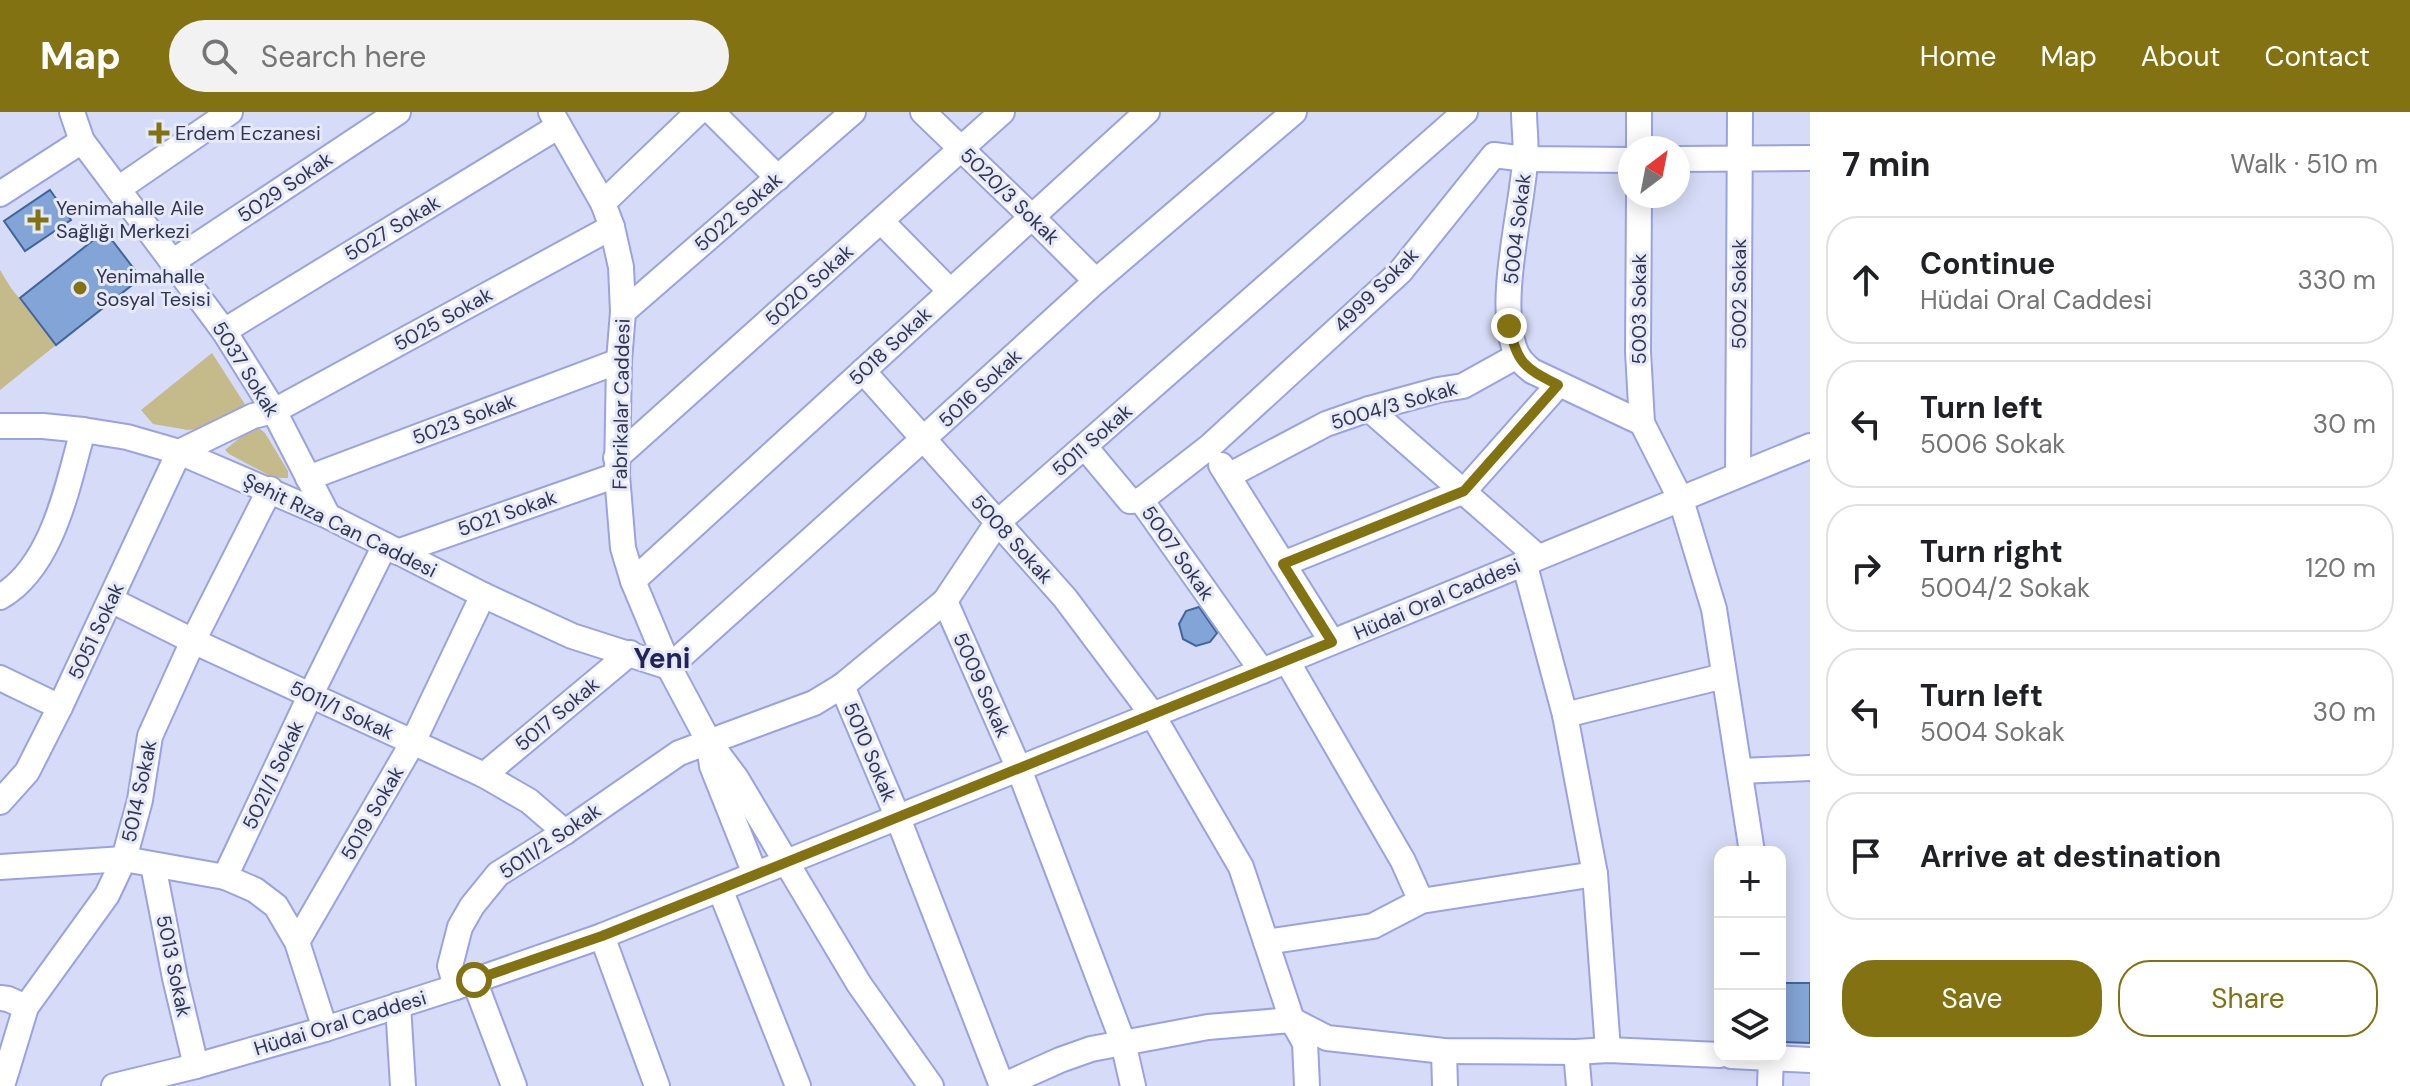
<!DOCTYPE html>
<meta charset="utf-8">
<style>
:root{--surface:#fff;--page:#f2f2f2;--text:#202124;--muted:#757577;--line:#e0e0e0;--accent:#837212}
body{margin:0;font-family:"DM Sans",sans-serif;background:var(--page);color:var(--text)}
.controls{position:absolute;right:24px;bottom:24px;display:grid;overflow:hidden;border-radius:16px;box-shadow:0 4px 20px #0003}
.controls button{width:72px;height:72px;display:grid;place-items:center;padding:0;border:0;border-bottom:2px solid var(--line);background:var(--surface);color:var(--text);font:40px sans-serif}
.compass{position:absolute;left:1618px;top:24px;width:72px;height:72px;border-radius:50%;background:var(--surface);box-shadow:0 4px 20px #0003;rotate:32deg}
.stop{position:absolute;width:24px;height:24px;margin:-18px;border:6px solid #837212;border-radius:50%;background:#fff}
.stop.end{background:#837212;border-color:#fff;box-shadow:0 2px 8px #0008}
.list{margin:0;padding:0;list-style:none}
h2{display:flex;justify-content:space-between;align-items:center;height:104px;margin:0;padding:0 32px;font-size:34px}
h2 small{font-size:26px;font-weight:400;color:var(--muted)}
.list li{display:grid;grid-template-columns:52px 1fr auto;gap:24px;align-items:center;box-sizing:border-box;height:128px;margin:0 16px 16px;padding:0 16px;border:2px solid var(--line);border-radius:32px}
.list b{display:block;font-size:30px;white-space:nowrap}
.list p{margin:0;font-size:26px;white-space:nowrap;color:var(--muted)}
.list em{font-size:26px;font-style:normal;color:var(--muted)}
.actions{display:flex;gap:16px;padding:24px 32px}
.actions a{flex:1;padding:18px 0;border:2px solid var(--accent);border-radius:32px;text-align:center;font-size:28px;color:var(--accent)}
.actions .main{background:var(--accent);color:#fff}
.icon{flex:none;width:44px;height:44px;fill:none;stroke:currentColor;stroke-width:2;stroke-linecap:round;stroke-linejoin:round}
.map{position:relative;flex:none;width:1810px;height:974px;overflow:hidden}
header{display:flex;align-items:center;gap:48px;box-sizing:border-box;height:112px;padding:0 40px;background:var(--accent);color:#fff}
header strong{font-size:38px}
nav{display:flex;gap:44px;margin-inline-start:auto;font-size:28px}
.search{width:560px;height:72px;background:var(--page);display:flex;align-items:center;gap:20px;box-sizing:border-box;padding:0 28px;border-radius:44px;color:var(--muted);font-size:30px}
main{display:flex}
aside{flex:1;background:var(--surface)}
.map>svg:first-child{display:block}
.green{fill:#c4ba8a}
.building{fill:#83a4d6;stroke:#3f659c;stroke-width:2}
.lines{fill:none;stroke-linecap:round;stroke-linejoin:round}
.minor-casing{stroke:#99a2e5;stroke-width:28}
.minor{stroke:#fff;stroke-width:24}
.route{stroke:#837212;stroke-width:10}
.poi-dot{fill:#837212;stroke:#e6e9f7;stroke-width:3}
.labels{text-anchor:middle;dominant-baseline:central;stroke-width:6;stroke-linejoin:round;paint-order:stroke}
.poi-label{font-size:20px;fill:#313551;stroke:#e6e9f7;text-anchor:start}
.street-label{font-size:20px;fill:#313551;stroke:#e6e9f7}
.district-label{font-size:28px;font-weight:bold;fill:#23235c;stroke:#e6e9f7}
</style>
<header>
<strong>Map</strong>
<div class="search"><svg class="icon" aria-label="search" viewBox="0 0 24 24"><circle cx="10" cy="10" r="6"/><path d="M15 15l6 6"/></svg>Search here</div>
<nav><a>Home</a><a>Map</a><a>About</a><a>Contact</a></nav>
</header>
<main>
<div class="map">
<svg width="1810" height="974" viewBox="0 0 1810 974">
<rect width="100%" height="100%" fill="#d6dbf7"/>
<g class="green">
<path d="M0,158L11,176L56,233L0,278Z"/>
<path d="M212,241L246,294L195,317L188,318L153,312L141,298Z"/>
<path d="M255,313L265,321L288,359V366H274L229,342L225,338Z"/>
</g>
<g class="building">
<path d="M50,78L71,108L25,139L4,109Z"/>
<path d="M105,119L141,166L56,233L20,186Z"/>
<path d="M1199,495L1217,521L1210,530L1196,534L1183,527L1179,512L1186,499Z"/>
<path d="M1784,871H1810V931L1782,930Z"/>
</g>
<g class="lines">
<g class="minor-casing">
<g id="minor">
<path d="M72,0L82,29L224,219L274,299L328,404"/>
<path d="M551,0L603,91L612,115L621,155L623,200L619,249L617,363L623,436L633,469L669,555L709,630L736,666L859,872L931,974"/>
<path d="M712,0L778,66"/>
<path d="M923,0L1031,104L1096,169"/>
<path d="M1524,0C1524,16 1527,33 1525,50C1521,102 1498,187 1514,235C1517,246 1524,253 1532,259L1642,311L1681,388L1714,497L1752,740"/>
<path d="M1639,0V36"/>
<path d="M1678,47L1810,46"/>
<path d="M118,77L230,0"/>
<path d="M0,82L82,29"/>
<path d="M1639,84L1638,240L1642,311"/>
<path d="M603,91L698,0"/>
<path d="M881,109L950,179"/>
<path d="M172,150L398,0"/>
<path d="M623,200L853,0"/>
<path d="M224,219L559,14"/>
<path d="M863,259L1065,486L1152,602L1241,755L1292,908L1305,931L1307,974"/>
<path d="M1369,297L1538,445"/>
<path d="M0,314H43L83,318L127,325L179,340L328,404L483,483L572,524L669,555L923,327L1096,169L1294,0"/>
<path d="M1085,335L1130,389L1141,388L1262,559"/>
<path d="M616,346L1002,0"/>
<path d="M1221,353L1332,530"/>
<path d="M1738,363L1740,0"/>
<path d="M1228,364L1326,312L1369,297L1438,278L1463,274L1517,244"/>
<path d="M308,366L619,249"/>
<path d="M1141,388L1209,335L1400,160L1494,43L1526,47L1630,48"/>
<path d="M397,440L617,363"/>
<path d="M1524,450L1565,603L1595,762L1608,938"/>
<path d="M1283,452L1464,379L1558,273"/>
<path d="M633,469L1147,0"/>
<path d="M0,485C53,455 68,372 83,318"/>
<path d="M111,488L193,529L484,663L529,689L565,720"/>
<path d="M945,489L1019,657L1123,930L1133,974"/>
<path d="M1287,549L1403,749L1421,789"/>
<path d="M0,566L60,595"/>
<path d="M842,574L898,706L1002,974"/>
<path d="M1565,603L1724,564"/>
<path d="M710,640L712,654L755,762"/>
<path d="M1741,659L1810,656"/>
<path d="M484,663L630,541"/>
<path d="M0,690L27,660L60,595L179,340L253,304L274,299L612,115"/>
<path d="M153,753L175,866L196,954"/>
<path d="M0,755L124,747L225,765L255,778L276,794L297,830L325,917"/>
<path d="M225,765L310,584L385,433"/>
<path d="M720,777L798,974"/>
<path d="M602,824L657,974"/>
<path d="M297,830L413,630L483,483"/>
<path d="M1266,830L1373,814L1421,789L1595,762"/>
<path d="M474,868L514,974"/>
<path d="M456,875L450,854L460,815L472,794L498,762L565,720L679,641L814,591L842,574L945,489L997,411L1465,0"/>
<path d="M0,886L8,887L26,895"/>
<path d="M398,893L403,974"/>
<path d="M1444,939L1445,974"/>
<path d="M1576,940L1579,974"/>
<path d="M1731,944L1810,948"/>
<path d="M2,974L26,895L107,783L124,747L140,688L150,624L193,529L270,377"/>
<path d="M114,974L196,954L325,917L456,875L602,824L1262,559L1810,334"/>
<path d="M1002,974L1060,948L1091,937L1208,915L1292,908L1327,926L1444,939L1576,940L1608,938L1720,943"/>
<path d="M1770,974L1771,944"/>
</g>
</g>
<use href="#minor" class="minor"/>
</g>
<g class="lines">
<path class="route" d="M474,868L602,824L720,777L1332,530L1283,452L1464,379L1558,273C1524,255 1518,253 1509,214"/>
</g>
<g class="poi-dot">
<path d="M155 9h8v8h8v8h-8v8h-8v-8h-8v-8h8z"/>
<path d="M34 96h8v8h8v8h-8v8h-8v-8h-8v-8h8z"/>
<circle cx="80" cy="176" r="8"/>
</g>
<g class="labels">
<g class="poi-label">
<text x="175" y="21">Erdem Eczanesi</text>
<text x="56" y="96">Yenimahalle Aile<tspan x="56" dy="23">Sağlığı Merkezi</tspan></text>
<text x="96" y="164">Yenimahalle<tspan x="96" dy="23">Sosyal Tesisi</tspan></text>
</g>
<g class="street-label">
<text transform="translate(285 75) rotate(-34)">5029 Sokak</text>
<text transform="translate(1010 84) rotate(44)">5020/3 Sokak</text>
<text transform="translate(738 100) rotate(-41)">5022 Sokak</text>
<text transform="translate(392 116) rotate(-31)">5027 Sokak</text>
<text transform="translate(1517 117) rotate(-83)">5004 Sokak</text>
<text transform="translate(809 173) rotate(-42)">5020 Sokak</text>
<text transform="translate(1376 178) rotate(-45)">4999 Sokak</text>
<text transform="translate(1739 182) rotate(-90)">5002 Sokak</text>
<text transform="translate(1639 197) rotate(-90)">5003 Sokak</text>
<text transform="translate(443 207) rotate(-29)">5025 Sokak</text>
<text transform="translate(890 234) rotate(-43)">5018 Sokak</text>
<text transform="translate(246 257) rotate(58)">5037 Sokak</text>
<text transform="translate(980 276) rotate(-43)">5016 Sokak</text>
<text transform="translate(621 292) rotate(-89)">Fabrikalar Caddesi</text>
<text transform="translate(1394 293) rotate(-16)">5004/3 Sokak</text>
<text transform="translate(464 307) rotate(-21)">5023 Sokak</text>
<text transform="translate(1092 328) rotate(-41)">5011 Sokak</text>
<text transform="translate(507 401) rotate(-19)">5021 Sokak</text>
<text transform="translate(340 413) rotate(26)">Şehit Rıza Can Caddesi</text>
<text transform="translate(1012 427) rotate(48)">5008 Sokak</text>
<text transform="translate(1178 441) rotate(55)">5007 Sokak</text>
<text transform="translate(1437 487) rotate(-23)">Hüdai Oral Caddesi</text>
<text transform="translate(96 519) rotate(-65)">5051 Sokak</text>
<text transform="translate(982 573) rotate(66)">5009 Sokak</text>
<text transform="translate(342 598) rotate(25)">5011/1 Sokak</text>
<text transform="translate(557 602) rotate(-40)">5017 Sokak</text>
<text transform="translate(870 640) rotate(67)">5010 Sokak</text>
<text transform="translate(273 663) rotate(-65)">5021/1 Sokak</text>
<text transform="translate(139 679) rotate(-78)">5014 Sokak</text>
<text transform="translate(372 701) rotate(-60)">5019 Sokak</text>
<text transform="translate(550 729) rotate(-34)">5011/2 Sokak</text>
<text transform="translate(174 854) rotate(78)">5013 Sokak</text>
<text transform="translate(340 911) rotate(-17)">Hüdai Oral Caddesi</text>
</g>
<g class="district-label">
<text x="662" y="546">Yeni</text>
</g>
</g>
</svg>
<div class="controls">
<button>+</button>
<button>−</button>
<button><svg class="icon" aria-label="layers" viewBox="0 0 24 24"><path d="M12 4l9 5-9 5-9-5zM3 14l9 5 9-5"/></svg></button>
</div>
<svg class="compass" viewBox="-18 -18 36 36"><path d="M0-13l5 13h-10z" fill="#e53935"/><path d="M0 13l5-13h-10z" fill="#757577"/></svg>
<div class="stop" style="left:474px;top:868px"></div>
<div class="stop end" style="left:1509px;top:214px"></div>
</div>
<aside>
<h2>7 min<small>Walk · 510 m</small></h2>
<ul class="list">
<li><svg class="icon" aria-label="ahead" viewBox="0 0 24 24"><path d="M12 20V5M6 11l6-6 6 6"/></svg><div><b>Continue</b><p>Hüdai Oral Caddesi</p></div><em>330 m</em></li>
<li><svg class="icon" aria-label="left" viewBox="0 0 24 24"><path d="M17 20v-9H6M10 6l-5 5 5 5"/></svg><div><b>Turn left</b><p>5006 Sokak</p></div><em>30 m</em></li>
<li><svg class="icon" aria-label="right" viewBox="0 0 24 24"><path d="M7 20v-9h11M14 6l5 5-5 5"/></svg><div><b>Turn right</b><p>5004/2 Sokak</p></div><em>120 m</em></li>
<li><svg class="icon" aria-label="left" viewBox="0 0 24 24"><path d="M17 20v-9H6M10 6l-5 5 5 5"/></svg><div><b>Turn left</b><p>5004 Sokak</p></div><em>30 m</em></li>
<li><svg class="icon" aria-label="arrive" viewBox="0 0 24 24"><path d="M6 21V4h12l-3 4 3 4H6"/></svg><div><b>Arrive at destination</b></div></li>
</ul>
<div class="actions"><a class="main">Save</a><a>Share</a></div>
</aside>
</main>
